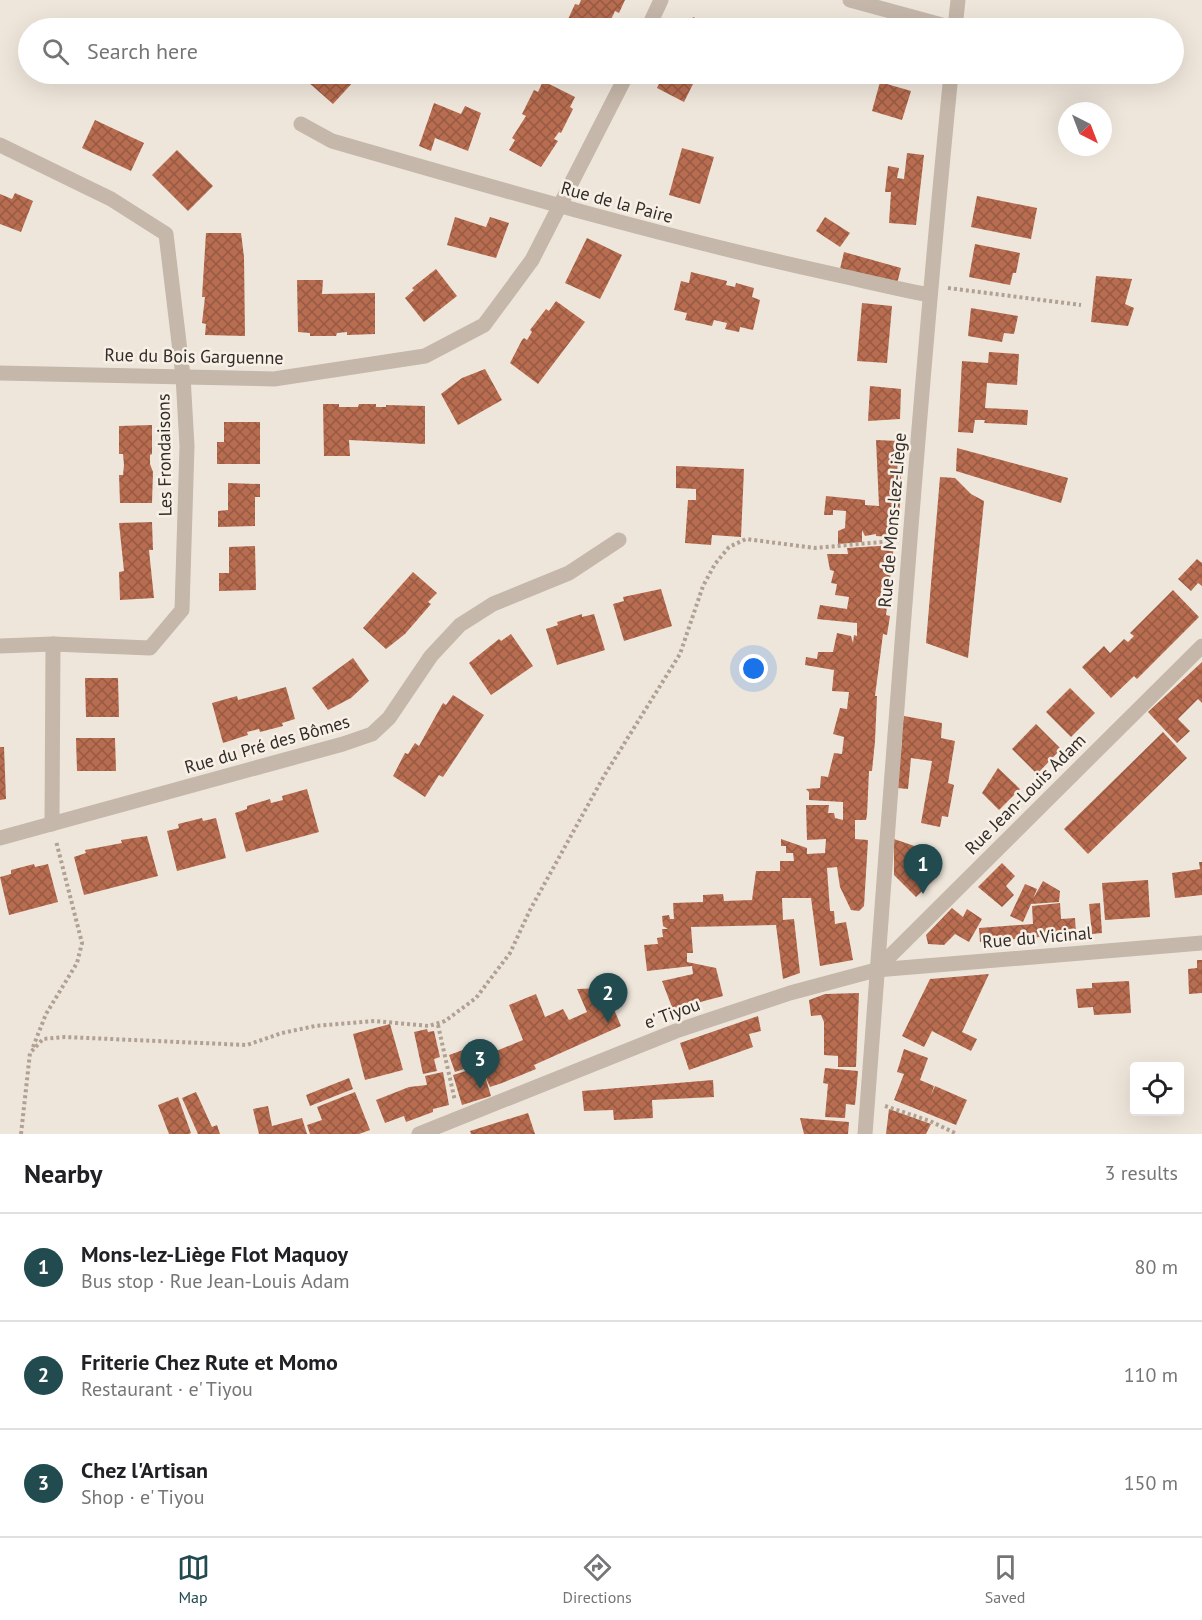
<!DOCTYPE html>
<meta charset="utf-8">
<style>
:root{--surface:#fff;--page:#f2f2f2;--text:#202124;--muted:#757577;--line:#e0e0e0;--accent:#224b50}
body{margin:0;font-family:"PT Sans",sans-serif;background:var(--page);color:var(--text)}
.controls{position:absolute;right:18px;bottom:18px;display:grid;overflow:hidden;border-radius:6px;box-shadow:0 6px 24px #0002}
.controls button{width:54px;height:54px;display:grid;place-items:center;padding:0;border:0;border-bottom:2px solid var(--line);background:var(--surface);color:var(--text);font:30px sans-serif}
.compass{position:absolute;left:1058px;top:102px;width:54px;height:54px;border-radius:50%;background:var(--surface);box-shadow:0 6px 24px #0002;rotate:138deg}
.you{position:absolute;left:754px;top:669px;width:21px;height:21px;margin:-15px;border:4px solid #fff;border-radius:50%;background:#1a73e8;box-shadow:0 0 0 9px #1a73e833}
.badge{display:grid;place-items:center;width:39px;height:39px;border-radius:50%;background:var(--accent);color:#fff;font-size:20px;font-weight:700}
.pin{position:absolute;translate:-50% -50px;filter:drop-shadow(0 2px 3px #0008)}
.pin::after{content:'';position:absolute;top:32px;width:21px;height:18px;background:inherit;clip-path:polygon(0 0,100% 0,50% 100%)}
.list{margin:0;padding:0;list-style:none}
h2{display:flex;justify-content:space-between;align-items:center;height:78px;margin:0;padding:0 24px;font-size:26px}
h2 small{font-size:20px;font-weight:400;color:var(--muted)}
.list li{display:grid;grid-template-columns:39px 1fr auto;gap:18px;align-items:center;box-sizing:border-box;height:108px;padding:0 24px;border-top:2px solid var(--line)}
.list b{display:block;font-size:22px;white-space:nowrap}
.list p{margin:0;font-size:20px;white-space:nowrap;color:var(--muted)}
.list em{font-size:20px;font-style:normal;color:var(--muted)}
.icon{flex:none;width:33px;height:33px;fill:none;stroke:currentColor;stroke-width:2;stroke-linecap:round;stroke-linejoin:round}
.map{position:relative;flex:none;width:1202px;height:1134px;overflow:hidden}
.search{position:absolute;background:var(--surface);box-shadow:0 6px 24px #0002;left:18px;right:18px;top:18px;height:66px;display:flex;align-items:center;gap:15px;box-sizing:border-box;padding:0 21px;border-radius:33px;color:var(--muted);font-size:22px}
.sheet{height:402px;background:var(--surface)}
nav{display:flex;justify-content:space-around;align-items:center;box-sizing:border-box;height:84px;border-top:2px solid var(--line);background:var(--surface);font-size:16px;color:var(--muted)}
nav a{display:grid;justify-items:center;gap:3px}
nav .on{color:var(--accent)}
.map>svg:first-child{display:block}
.building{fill:url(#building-cross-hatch)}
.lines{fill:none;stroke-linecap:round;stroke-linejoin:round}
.path{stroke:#b1a193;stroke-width:4;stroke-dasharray:3 3;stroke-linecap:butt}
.minor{stroke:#c5b7a9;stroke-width:15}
.labels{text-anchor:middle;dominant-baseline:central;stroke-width:5;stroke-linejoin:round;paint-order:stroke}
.street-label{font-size:18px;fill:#332c28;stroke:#f7f0e7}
</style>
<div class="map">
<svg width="1202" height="1134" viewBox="0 0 1202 1134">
<defs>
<pattern id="building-cross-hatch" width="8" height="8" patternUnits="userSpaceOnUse" patternTransform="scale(1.5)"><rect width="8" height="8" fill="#b86d50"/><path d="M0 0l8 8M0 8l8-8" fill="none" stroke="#965a42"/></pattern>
</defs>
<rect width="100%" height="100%" fill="#efe6db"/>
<g class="building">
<path d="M581,0H625L619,13L615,11L607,28H564L575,4L579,5Z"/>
<path d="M693,17L717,28H688Z"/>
<path d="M299,74H348L355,80L333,104Z"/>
<path d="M664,74H698L684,102L657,88Z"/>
<path d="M543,81L575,97L570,107L573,109L561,133L559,132L554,139L558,141L541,167L509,150L515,140L512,138L526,116L522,114L534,90L538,92Z"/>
<path d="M880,82L911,91L902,120L872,111Z"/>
<path d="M434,103L461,114L465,106L481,113L468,151L435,138L431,151L419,146Z"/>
<path d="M95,120L144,143L131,171L82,148Z"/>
<path d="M682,148L714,157L700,204L669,195Z"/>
<path d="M177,150L213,186L188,211L152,175Z"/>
<path d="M907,153L924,155L916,225L889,223L891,192H885L888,166L899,168L897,178L904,179Z"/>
<path d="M15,193L33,201L21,232L0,224V194L12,199Z"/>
<path d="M977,196L1037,208L1031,239L971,227Z"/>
<path d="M455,217L486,227L490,217L509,223L496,258L447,245Z"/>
<path d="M825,217L850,233L840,247L816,231Z"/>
<path d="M206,233H241L244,257L245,336L205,335L206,324L202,323L205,297H202Z"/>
<path d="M587,238L622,255L600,299L565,283Z"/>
<path d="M975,244L1020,253L1016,273H1013L1010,285L969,277Z"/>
<path d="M844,252L901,268L897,284L840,269Z"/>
<path d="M436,269L457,296L424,322L405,298L414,290L412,288Z"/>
<path d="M691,272L727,281L726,285L735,287L736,283L754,288L752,297L760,300L753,330L740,327L739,332L725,329L727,323L714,320L712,326L685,320L687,313L674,310L681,281L689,283Z"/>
<path d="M1096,276L1132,279L1125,304L1134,308L1128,326L1091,322Z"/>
<path d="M297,280H323L322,294L375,293V334L347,335V332L337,333L336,336H310V333L298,332Z"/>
<path d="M556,301L585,322L538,384L510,363L522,340L524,338L527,340L532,332L530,330L546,309L549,311Z"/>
<path d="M862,303L892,306L887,363L857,361Z"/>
<path d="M971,308L1018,316L1014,334L1004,333L1002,342L968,336Z"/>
<path d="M989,352L1019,354L1017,385L987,383L985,408L1028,410L1027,425L984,423L985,420H975L973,433L958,432L962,361L988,363Z"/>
<path d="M485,369L502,400L458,425L441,394L462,378Z"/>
<path d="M870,386L901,389L900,419L868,421Z"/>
<path d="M323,404H339V407H358L359,404H376V407H386V405L425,406V444L349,440L350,456H324Z"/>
<path d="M224,422H260V464H217V442H224Z"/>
<path d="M152,425V454L150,455V464L153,472L152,503H120L119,475H123L124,465L123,454H119V426Z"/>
<path d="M876,440L899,441L897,475H901V488L899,521H895L894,537L876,536V534L865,536L862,530V542L838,544V531L845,528L846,511L833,510V515H824L826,496L865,500V505L879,506Z"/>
<path d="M957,448L1068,478L1061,503L956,471Z"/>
<path d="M676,466L744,469L741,537L712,535L711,545L685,543L688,500H696V489L676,488Z"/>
<path d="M940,477L955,478L971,494L984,501L968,658L926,643Z"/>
<path d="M228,483L260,484V497H255V526L218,527V511L228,510Z"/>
<path d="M152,522L153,550H149L150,560L154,598L120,600L119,572L124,571L119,523Z"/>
<path d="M894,545L886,615L890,616L887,635L883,634L875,696H877L875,741L872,771H869L867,815L866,820H855V839L868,840L864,906L859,911L851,910L840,887L837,867L827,868L830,911H834L835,924L846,922L853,960L820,966L811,898H782L783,920L794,919L800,973L783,979L776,925L691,927L693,953H687V962L716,968L723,996L689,1005L692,1010L675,1015L662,981L693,974L692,966L647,971L644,945L658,944L657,938L663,937L662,929H668L663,926L662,916L669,915L670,919H674L673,903L703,902V895L723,894L724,901L752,900L756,871H780V861H794L793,853H786V846H781V839L807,848V854L825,853L826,839L807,840L806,805H829L828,813H834L835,818L843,820V802L809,800V792L806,789L820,788L821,776L828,777L834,753L842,754L844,737L833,734L840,708L847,709L849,692L832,691L834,670L805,665L806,657L817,659L818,652H833L837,633L851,636L853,643L854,635L857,636V623L817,619L820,605L847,609L849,597L835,595L837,584L831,583L834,571L830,570L827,554H848L847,548Z"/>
<path d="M255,546L256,590L219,591V573H229V547Z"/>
<path d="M1197,559L1202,563V586L1198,583L1191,591L1178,579Z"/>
<path d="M413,572L437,593L428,602L431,604L405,634L386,649L363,628Z"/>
<path d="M661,589L672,626L624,641L613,604L624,601L623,597Z"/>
<path d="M1173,590L1199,617L1137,679L1134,676L1111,698L1082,667L1104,646L1110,653L1124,639L1128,642L1134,636L1130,633Z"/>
<path d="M582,614V617L594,614L605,650L557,665L546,629L558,625L557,622Z"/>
<path d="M511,634L533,666L491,695L469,663L499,639L501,641Z"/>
<path d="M353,658L369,681L351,698L328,710L312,688Z"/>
<path d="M1202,662V703L1198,699L1178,719L1190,731L1177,743L1148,712Z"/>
<path d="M85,678H118L119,717H86Z"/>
<path d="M286,687L295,719L282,723L283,726L260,732L259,729L247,732L248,735L223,743L212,703L237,696L238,700Z"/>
<path d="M1070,688L1095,713L1071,737L1046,712Z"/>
<path d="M453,695L484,715L443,777L439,775L425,797L393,776L405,753L408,754L415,743L419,746L443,703L446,705Z"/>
<path d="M904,716L942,723L941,738L955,741L948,783L954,785L948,817L942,816L940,827L921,823L932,761L911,758L908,789L897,788L902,741L899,740Z"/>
<path d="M1036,724L1061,749L1037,774L1012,749Z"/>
<path d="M1163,732L1187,758L1088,854L1064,829Z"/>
<path d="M76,738H115L116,771H77Z"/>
<path d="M0,747H4L6,799L0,800Z"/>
<path d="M998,768L1020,789L999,810L982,793Z"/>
<path d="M307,789L319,832L246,852L235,813L247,809V806L270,799L271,803L283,800L282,796Z"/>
<path d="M202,818L203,821L216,818L226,858L177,871L167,831L179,828L178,824Z"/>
<path d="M147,836L158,876L84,895L74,857L86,853L85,850L122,843L121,840Z"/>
<path d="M894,839L932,852L925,860L940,874L916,897L894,875Z"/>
<path d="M1199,862H1202V895L1175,898L1172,873L1200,869Z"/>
<path d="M1002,863L1015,876L1006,886L1014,895L1002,907L978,887Z"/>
<path d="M34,864L35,867L48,864L58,902L9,915L0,877L11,874V870Z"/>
<path d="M1148,880L1150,917L1105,920L1102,883Z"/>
<path d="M1043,881L1060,891L1059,902L1031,904L1023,922L1010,916L1025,884L1037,889L1033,899Z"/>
<path d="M1060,903L1061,919L1075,918L1076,934L980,942L979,928L1033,924L1032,906Z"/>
<path d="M1100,903L1102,933L1092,934L1089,904Z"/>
<path d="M952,908L963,917L967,909L982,919L969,942L955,934L944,945L928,944L926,935Z"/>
<path d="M1197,960H1202V993L1189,994L1188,969L1197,968Z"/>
<path d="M989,974L962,1032L977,1039L971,1051L932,1031L924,1047L902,1036L930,979Z"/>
<path d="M1129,981L1131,1013L1094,1015L1093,1007L1078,1008L1076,989L1092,988V983Z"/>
<path d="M605,988L621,1026L534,1065L536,1069L502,1083L490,1087L484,1073L491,1096L462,1105L453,1075L482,1066L481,1063L455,1072L449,1055L485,1042L489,1054L523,1040L509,1005L536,994L545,1017L563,1009L569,1020L587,1012L577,989Z"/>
<path d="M859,993L856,1067H838V1056L824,1055V1022L821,1015L811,1016L809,1000L825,994Z"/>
<path d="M758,1016L761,1031L749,1034L753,1047L689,1070L680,1043Z"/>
<path d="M390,1024L403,1070L365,1080L353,1034Z"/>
<path d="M427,1029L428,1032L434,1031L440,1057L434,1059L437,1071L423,1074L414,1032Z"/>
<path d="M904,1049L928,1058L920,1080L934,1086L931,1095L935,1086L967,1100L956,1125L894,1100L904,1074L897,1072Z"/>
<path d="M825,1068L858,1071L855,1105L846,1104L845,1118L825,1117L828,1084L823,1083Z"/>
<path d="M443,1072L449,1105L433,1109V1112L406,1122L404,1116L385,1123L376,1100L409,1087L427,1085L425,1076Z"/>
<path d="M349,1078L353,1089L310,1106L306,1095Z"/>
<path d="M713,1080L714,1097L652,1100L653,1118L614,1120L613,1110L584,1111L582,1091Z"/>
<path d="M196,1092L212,1127L217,1125L220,1134H198L182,1098Z"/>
<path d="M355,1092L370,1130L359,1134H310L307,1125L322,1120L317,1107Z"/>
<path d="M178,1097L191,1133L189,1134H169L158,1105Z"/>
<path d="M268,1106L272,1126L302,1118L307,1134H259L253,1109Z"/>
<path d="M889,1109L931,1124L926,1134H886Z"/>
<path d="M528,1113L535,1134H471L470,1131Z"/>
<path d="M800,1118L849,1122L848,1134H804Z"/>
</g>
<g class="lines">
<g class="path">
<path d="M948,288L1081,305"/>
<path d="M438,1025L455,1101"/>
<path d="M33,1047L46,1014L77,963L82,943L56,841"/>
<path d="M885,1106L930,1121L957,1134"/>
<path d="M21,1134L30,1053L43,1039L65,1037L247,1045L282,1033L315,1026L375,1021L429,1026L445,1021L476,998L510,953L530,910L604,776L680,654L703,586L715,564L729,547L746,539L815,548L892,541"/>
</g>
<g class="minor">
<path d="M850,0L953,28"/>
<path d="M648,28L661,0"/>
<path d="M955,28L958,0"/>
<path d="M301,124L332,141C498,189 664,237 833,274C865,281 897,289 930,295"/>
<path d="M0,145L111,199L166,234L183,376L187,446L182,610L150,648L53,644L0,646"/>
<path d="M0,373L274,379L425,356L484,325L532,260L627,74"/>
<path d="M52,824L53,644"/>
<path d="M0,838L343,744L372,734L389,718L431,656L460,625L493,604L569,573L619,540"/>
<path d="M876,970L1202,646"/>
<path d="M419,1134L676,1031L790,993L876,970L1202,943"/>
<path d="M865,1134C892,780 916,426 951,74"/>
</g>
</g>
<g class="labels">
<g class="street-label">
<text transform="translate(617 202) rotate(15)">Rue de la Paire</text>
<text transform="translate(194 356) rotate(1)">Rue du Bois Garguenne</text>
<text transform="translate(164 455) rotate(-91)">Les Frondaisons</text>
<text transform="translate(892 520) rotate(-85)">Rue de Mons-lez-Liège</text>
<text transform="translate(267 744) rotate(-16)">Rue du Pré des Bômes</text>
<text transform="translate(1025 794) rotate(-45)">Rue Jean-Louis Adam</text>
<text transform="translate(1037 937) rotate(-5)">Rue du Vicinal</text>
<text transform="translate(672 1013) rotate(-20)">e' Tiyou</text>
</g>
</g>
</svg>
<div class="controls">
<button><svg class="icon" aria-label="locate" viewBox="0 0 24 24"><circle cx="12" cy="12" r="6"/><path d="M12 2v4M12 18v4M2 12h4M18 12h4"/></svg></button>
</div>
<svg class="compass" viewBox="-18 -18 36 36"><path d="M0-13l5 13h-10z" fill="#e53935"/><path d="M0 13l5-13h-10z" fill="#757577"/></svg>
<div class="you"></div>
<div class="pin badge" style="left:923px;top:894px">1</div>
<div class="pin badge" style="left:608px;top:1023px">2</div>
<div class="pin badge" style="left:480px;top:1089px">3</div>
<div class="search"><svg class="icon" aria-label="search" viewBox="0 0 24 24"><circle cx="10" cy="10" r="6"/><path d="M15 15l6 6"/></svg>Search here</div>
</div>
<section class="sheet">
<h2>Nearby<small>3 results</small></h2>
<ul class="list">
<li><span class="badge">1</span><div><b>Mons-lez-Liège Flot Maquoy</b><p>Bus stop · Rue Jean-Louis Adam</p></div><em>80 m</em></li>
<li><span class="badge">2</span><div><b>Friterie Chez Rute et Momo</b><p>Restaurant · e' Tiyou</p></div><em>110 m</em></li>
<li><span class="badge">3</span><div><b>Chez l'Artisan</b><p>Shop · e' Tiyou</p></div><em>150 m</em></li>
</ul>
</section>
<nav>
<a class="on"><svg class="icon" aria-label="map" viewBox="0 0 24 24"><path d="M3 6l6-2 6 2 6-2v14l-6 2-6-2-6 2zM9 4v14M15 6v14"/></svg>Map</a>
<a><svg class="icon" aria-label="directions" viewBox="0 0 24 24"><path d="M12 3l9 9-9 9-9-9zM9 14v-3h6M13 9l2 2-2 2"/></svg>Directions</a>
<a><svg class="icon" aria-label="saved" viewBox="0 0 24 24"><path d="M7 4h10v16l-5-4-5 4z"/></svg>Saved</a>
</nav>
